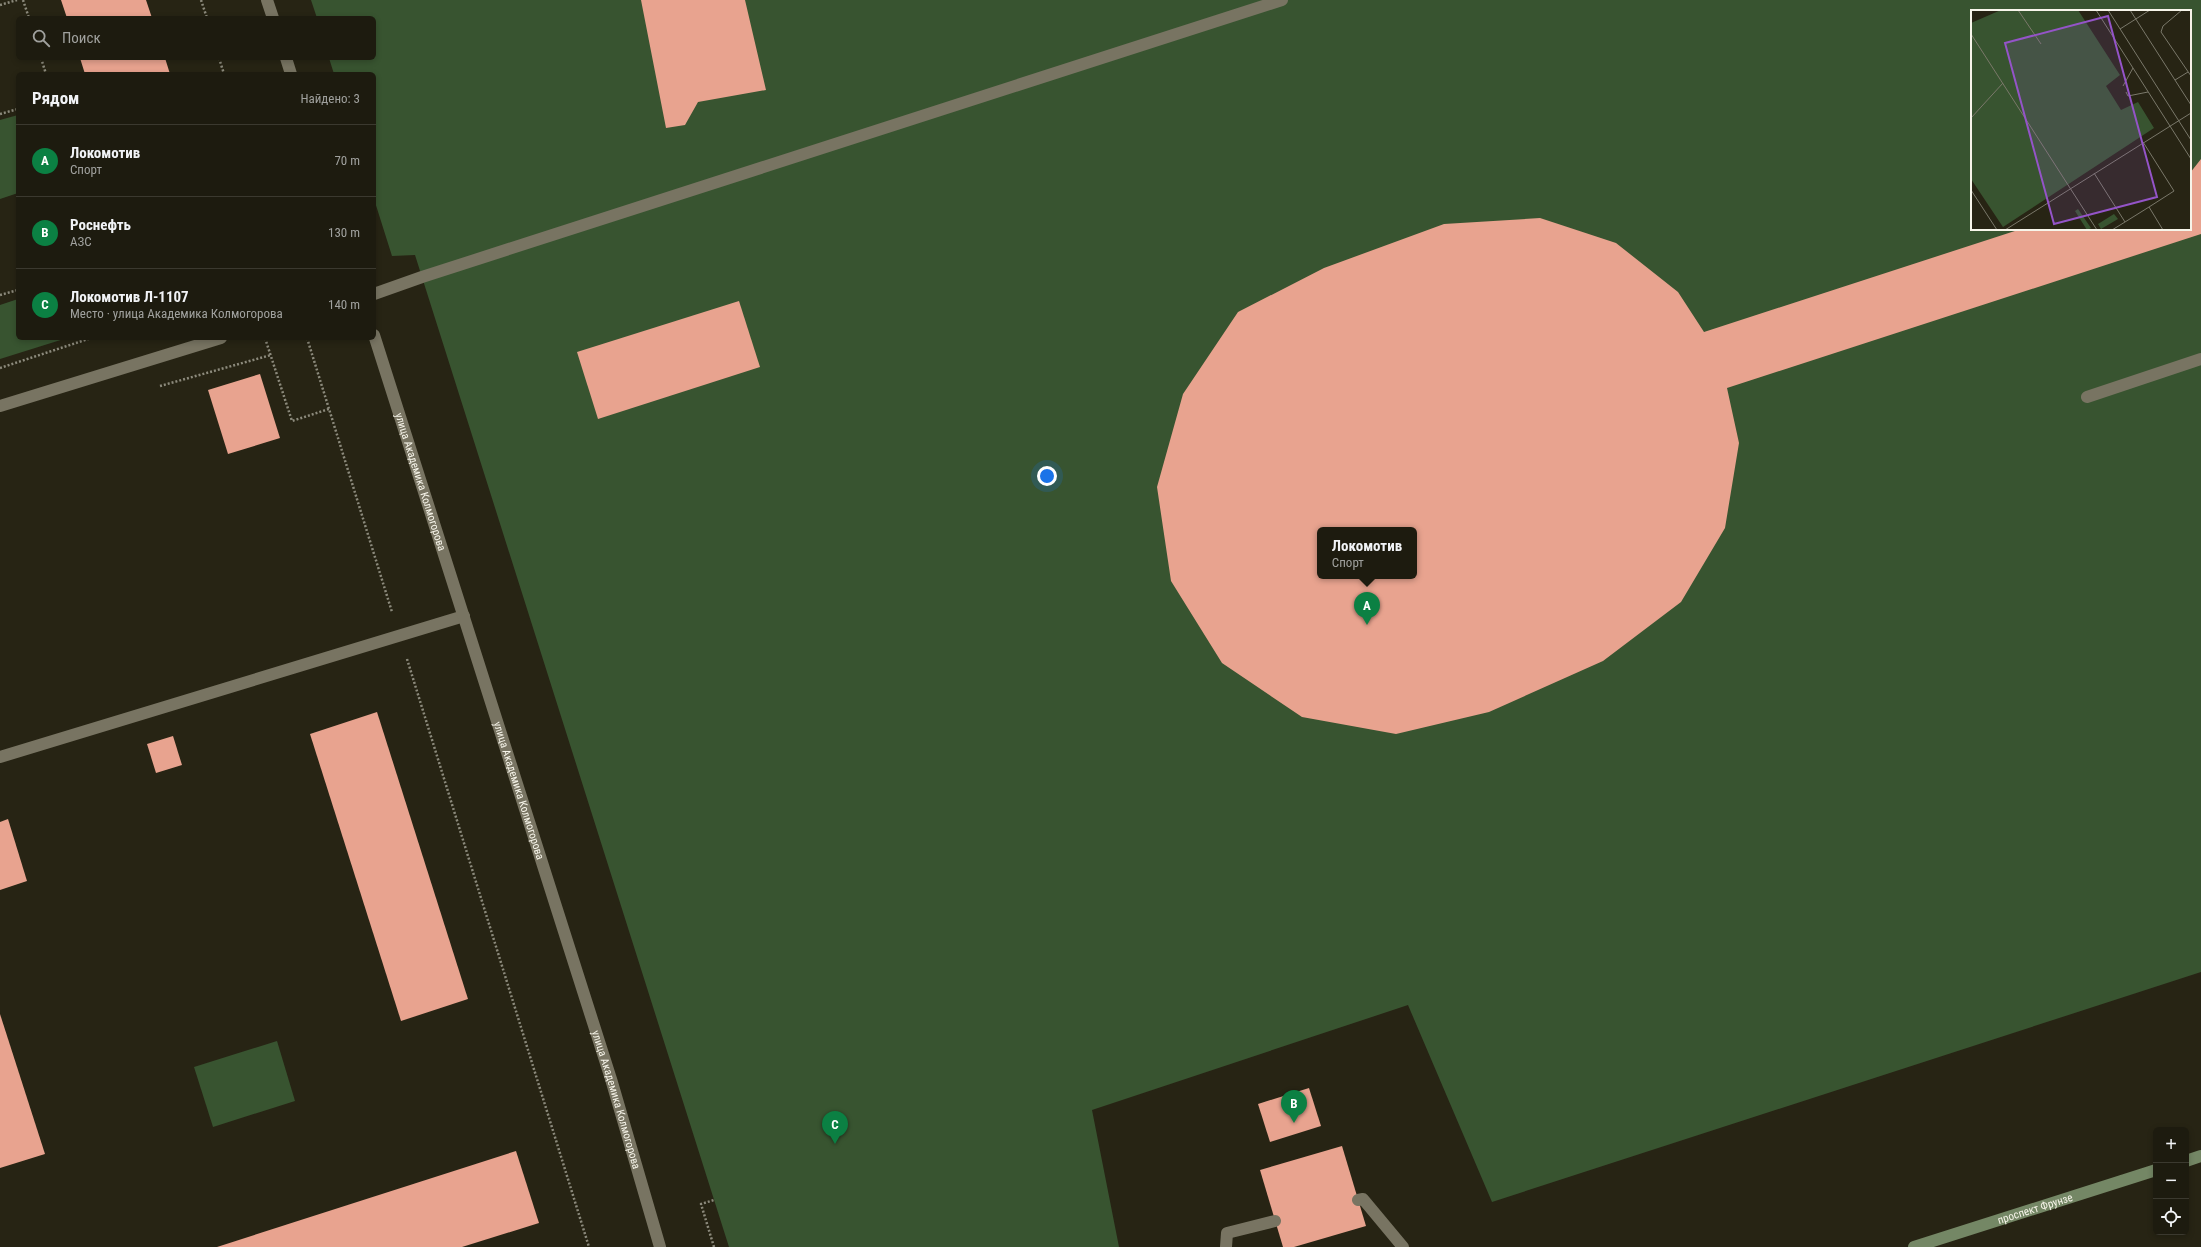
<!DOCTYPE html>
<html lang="ru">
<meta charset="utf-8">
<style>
:root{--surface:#1d1b0f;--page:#252418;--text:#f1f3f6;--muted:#a0a19e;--line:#3b392f;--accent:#0b8043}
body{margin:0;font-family:"Roboto Condensed",sans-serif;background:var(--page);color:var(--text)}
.controls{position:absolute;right:12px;bottom:12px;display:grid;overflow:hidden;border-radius:6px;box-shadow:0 2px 6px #0003}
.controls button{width:36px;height:36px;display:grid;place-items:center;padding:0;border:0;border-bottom:1px solid var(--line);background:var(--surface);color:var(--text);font:20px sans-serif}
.you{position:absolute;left:1047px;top:476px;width:14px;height:14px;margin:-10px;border:3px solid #fff;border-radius:50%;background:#1a73e8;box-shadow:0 0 0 6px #1a73e833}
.badge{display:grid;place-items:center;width:26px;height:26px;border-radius:50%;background:var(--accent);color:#fff;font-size:13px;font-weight:700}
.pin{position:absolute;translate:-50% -33px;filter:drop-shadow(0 1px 2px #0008)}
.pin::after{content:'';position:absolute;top:21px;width:14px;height:12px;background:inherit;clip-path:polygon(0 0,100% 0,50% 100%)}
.popup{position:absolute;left:1317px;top:527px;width:100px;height:52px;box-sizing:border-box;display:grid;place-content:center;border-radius:6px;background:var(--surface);filter:drop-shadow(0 1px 3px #0005);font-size:13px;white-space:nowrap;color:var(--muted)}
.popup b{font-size:15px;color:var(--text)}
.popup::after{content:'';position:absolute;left:50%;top:100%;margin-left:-8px;border:8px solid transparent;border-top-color:var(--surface)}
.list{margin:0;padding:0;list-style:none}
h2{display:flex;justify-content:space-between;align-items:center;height:52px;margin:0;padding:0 16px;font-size:17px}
h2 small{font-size:13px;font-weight:400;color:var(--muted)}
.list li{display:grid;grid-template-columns:26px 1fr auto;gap:12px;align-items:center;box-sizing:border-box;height:72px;padding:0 16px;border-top:1px solid var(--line)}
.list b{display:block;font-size:15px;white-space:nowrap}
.list p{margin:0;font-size:13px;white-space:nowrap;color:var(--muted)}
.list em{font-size:13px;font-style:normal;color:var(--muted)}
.icon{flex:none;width:22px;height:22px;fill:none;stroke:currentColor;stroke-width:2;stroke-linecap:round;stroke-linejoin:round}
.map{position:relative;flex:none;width:2201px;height:1247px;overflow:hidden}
.search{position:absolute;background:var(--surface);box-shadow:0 2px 6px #0003;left:16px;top:16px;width:360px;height:44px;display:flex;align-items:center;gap:10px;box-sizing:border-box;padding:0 14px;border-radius:6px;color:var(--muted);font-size:15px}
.panel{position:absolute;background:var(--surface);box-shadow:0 2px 6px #0003;left:16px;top:72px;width:360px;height:268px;border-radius:6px}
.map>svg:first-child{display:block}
.green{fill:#385430;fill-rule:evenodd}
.building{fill:#e8a38f;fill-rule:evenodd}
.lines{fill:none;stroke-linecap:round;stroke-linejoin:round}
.path{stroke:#8c8a7c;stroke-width:2.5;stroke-dasharray:2 2;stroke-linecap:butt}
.service{stroke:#787462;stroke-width:12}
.minor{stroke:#787462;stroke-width:12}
.secondary{stroke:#748765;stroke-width:12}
.labels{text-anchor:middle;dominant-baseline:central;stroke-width:4;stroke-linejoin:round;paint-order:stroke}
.street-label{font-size:11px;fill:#f7f5ea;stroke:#0e0d06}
.inset-road{fill:none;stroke:#7a786a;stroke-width:1}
.view{fill:#9454c8;fill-opacity:0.15;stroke:#9454c8;stroke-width:2}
.inset-edge{fill:none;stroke:#f7f5ea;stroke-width:2}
</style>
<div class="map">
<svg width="2201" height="1247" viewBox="0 0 2201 1247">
<rect width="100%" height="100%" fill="#272414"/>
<g class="green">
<path d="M311,0H2201V972L1492,1202L1408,1005L1092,1110L1119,1247H729L415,255L392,256L374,199V74H334L329,58H374V18H317ZM1972,11H2190V229H1972ZM1320,530H1414V576H1320Z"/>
<path d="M18,115V193L0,199V120Z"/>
<path d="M18,299V338H67L0,359V305Z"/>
<path d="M277,1041L295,1101L213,1127L194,1067Z"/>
</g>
<g class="building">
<path d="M61,0H146L152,18H67Z"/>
<path d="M641,0H745L766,90L698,102L685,125L666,128Z"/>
<path d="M80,58H165L170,74H85Z"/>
<path d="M2201,159V234L1727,388L1739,443L1725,528L1681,602L1603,661L1489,712L1396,734L1302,717L1222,663L1171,581L1157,487L1183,394L1238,312L1324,268L1444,224L1540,218L1616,243L1678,292L1704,332L2021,229H2190V173ZM1320,530H1414V576H1320Z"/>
<path d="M739,301L760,367L598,419L577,352Z"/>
<path d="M260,374L280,438L228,454L208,390Z"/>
<path d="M377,712L468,999L401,1021L310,734Z"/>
<path d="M173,736L182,765L156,773L147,744Z"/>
<path d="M8,819L27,881L0,890V822Z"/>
<path d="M0,1014L45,1154L0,1168Z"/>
<path d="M1309,1088L1321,1126L1270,1142L1258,1104Z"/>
<path d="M1342,1146L1366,1226L1294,1247H1283L1260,1170Z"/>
<path d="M516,1151L539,1223L462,1247H217Z"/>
</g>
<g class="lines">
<g class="path">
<path d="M23,0L29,18"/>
<path d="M201,0L207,18"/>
<path d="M0,5L17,0"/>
<path d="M41,58L46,74"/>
<path d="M219,58L224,74"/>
<path d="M0,114L18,109"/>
<path d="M0,295L18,290"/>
<path d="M265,338L292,421L329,409"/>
<path d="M307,338L392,612"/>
<path d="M0,368L91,338"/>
<path d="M160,386L271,355"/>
<path d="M407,659L589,1247"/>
<path d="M714,1247L701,1204L714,1200"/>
</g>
<g class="service">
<path d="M374,294L422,277L1282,0"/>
<path d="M2087,397L2201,359"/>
<path d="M0,406L221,338"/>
<path d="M0,757L464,616"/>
<path d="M1358,1200L1363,1199L1403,1247"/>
<path d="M1226,1247L1227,1233L1275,1221"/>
</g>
<g class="minor">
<path d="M267,0L273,18"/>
<path d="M286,58L291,74"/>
<path id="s1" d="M374,335L611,1079L660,1247"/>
</g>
<g class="secondary">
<path d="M2186,1161L2201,1156"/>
<path id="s2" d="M1914,1247L2156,1170"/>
</g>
</g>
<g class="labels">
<g class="street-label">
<text stroke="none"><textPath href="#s1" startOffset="154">улица Академика Колмогорова</textPath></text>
<text stroke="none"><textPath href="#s1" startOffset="478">улица Академика Колмогорова</textPath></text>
<text stroke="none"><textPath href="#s1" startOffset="802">улица Академика Колмогорова</textPath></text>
<text stroke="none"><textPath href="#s2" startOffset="127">проспект Фрунзе</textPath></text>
</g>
</g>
<g transform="translate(1971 10)">
<rect width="220" height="220" fill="#272414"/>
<path d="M30,0H107L149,65L135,76L150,100L167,92L183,118L32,217L0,169V13ZM107,199L120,218L116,220L104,201ZM143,204L147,209L130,219L127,214Z" fill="#385430"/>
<path class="inset-road" d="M47,0L70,34M125,0L220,149M137,0L220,130M159,0L220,95M211,0L192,16L190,22L220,66M149,19L179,0M0,24L126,220M204,70L217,62M152,76L162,58M155,82L157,86L177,82M0,108L32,73M172,132L203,181L178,197L192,220M123,163L154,212L178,197M0,180L26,220M34,220L220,103M141,220L154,212"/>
<path class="view" d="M137,6L186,187L83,214L34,33Z"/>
<rect width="220" height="220" class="inset-edge"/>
</g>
</svg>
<div class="controls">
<button>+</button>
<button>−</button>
<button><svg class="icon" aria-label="locate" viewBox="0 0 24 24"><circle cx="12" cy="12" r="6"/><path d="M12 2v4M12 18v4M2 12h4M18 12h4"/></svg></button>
</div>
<div class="you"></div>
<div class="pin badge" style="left:1367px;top:625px">A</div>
<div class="popup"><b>Локомотив</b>Спорт</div>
<div class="pin badge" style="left:1294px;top:1123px">B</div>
<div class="pin badge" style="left:835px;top:1144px">C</div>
<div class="search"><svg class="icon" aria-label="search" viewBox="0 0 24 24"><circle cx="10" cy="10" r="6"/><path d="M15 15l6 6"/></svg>Поиск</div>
<section class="panel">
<h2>Рядом<small>Найдено: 3</small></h2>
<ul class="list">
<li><span class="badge">A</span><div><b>Локомотив</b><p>Спорт</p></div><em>70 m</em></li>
<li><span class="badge">B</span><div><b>Роснефть</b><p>АЗС</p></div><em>130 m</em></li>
<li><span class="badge">C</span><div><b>Локомотив Л-1107</b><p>Место · улица Академика Колмогорова</p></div><em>140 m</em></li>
</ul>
</section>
</div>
